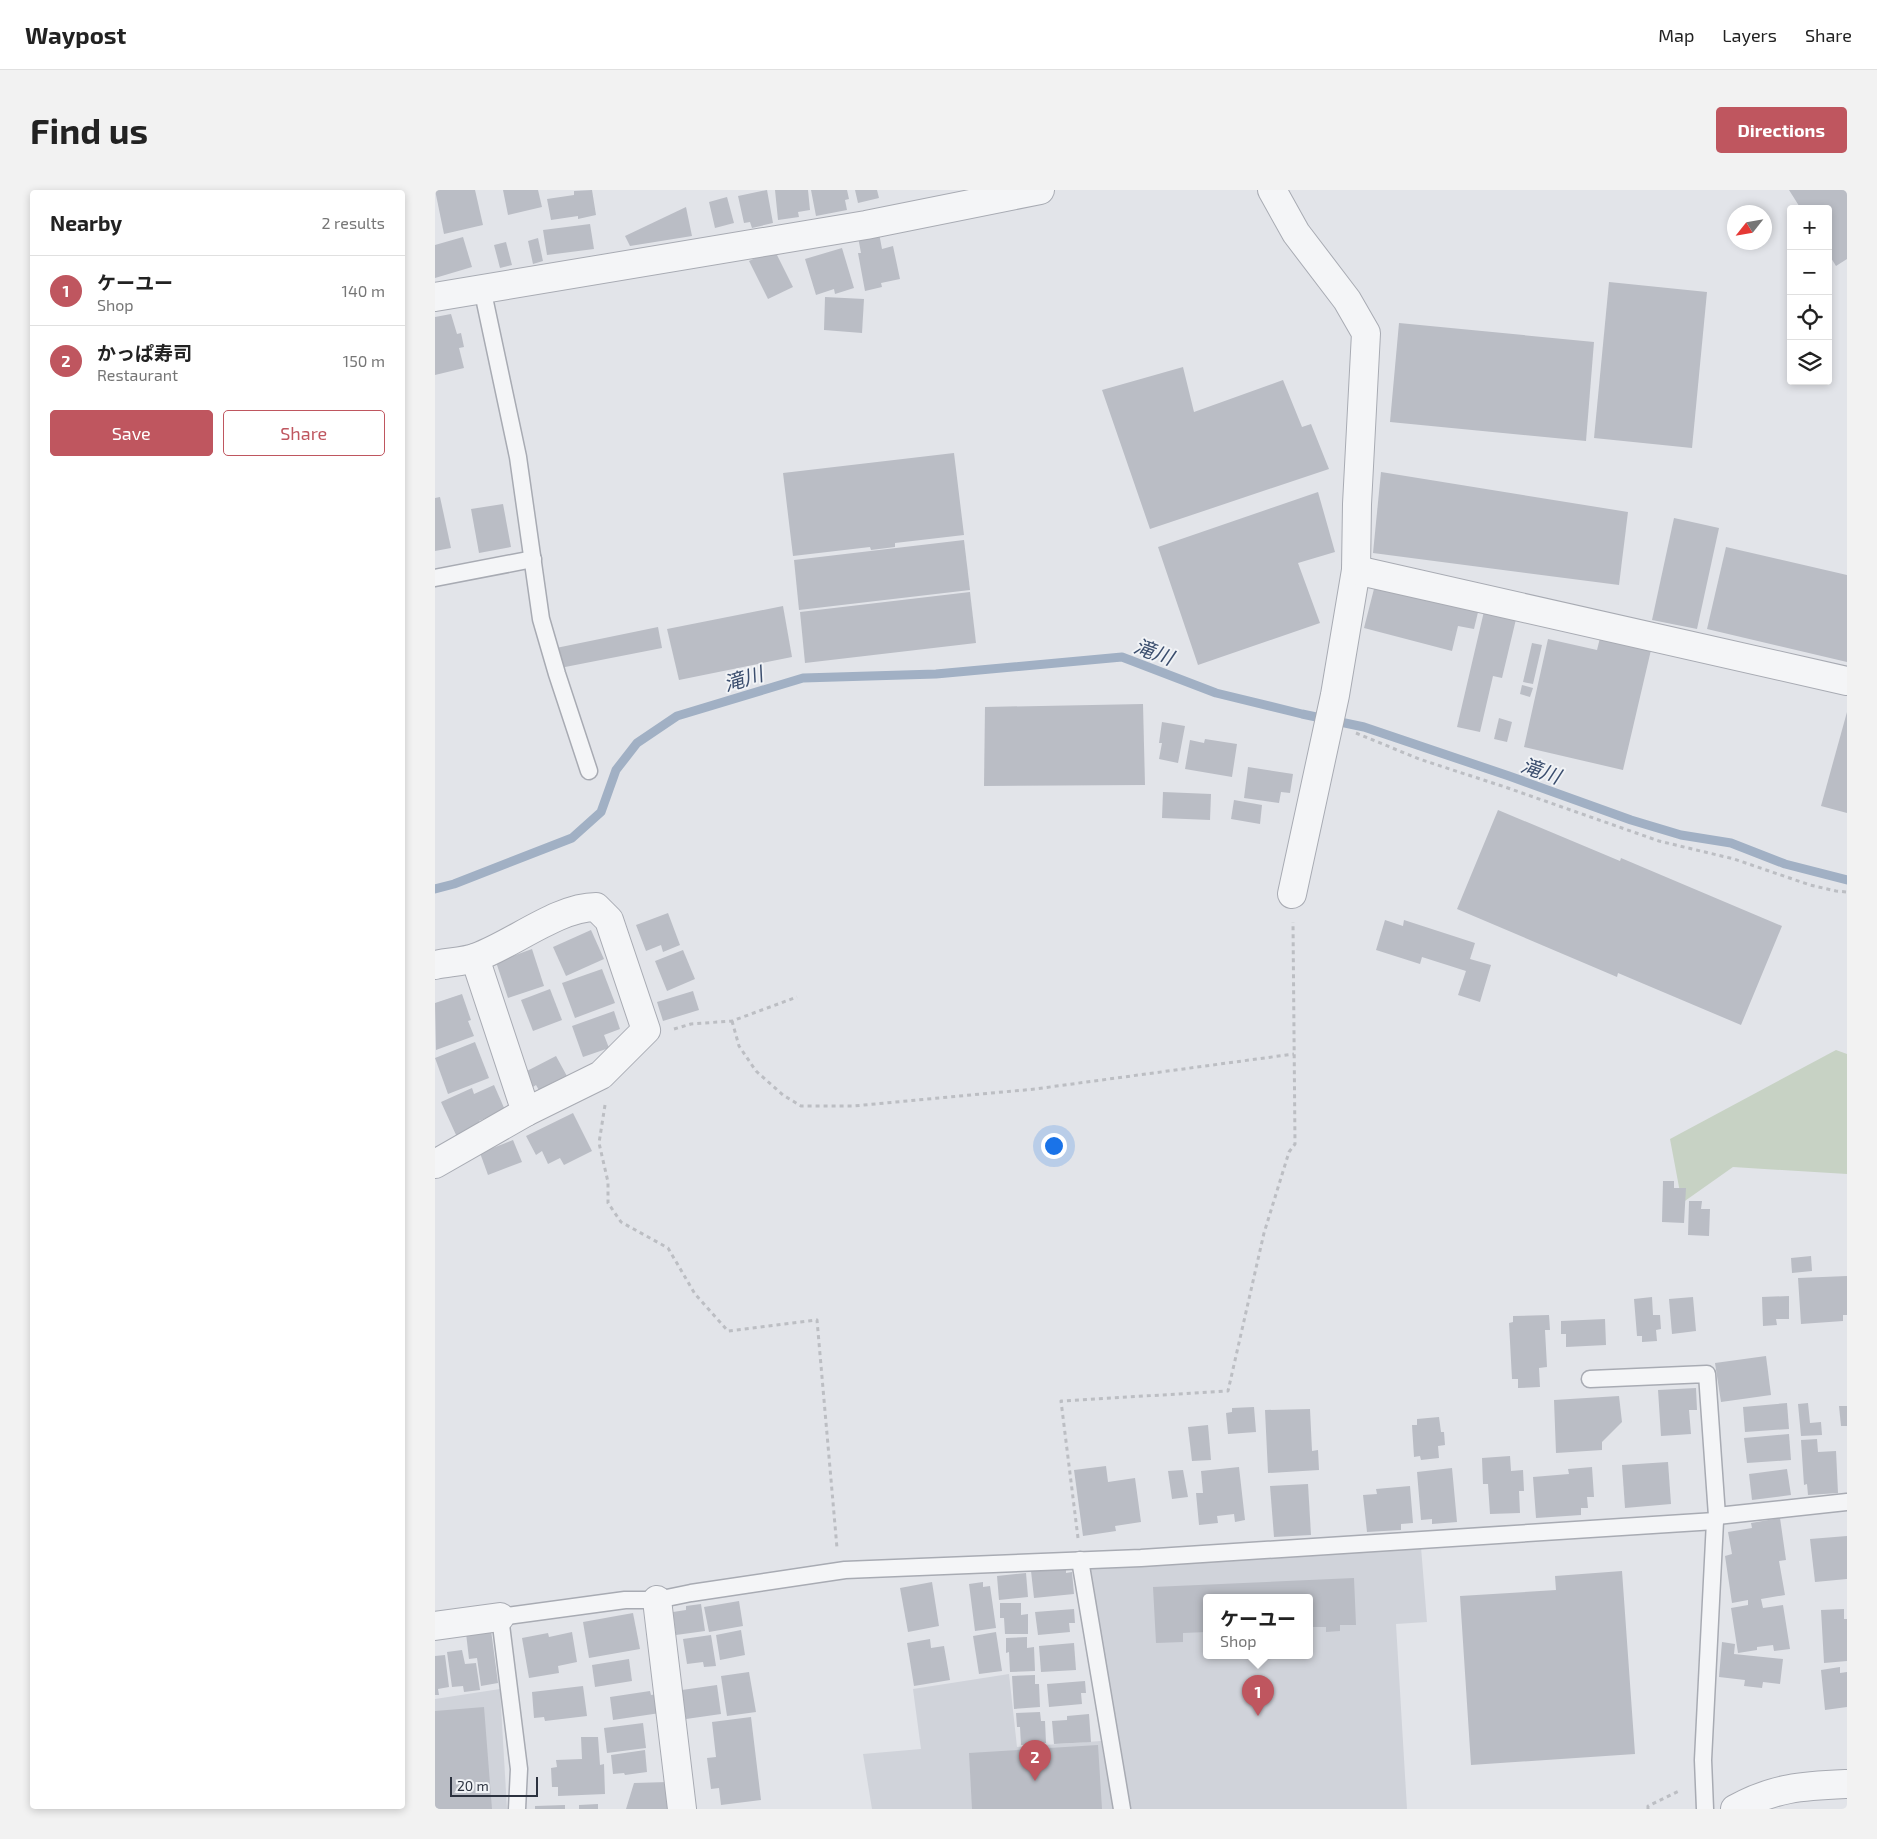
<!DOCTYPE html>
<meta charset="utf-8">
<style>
:root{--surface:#fff;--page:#f2f2f2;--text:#222;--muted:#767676;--line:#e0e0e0;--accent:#bf565f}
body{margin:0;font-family:"Exo 2","Noto Sans JP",sans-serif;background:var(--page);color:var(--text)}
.controls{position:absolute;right:15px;top:15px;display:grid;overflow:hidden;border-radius:5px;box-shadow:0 2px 8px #0003}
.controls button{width:45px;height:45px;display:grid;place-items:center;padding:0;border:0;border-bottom:1px solid var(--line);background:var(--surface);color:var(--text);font:25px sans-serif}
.compass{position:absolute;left:1292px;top:15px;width:45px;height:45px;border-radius:50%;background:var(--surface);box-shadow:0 2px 8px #0003;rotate:239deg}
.scale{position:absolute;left:15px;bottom:12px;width:88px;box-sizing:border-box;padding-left:5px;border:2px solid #2c323f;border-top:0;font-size:14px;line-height:18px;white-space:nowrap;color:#2c323f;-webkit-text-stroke:4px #f1f3f6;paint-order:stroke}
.you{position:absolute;left:618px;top:955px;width:18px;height:18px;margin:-12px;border:4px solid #fff;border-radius:50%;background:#1a73e8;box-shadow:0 0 0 8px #1a73e833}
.badge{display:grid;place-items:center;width:32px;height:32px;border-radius:50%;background:var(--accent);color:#fff;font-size:16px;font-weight:700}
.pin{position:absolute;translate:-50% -41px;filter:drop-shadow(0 1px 2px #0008)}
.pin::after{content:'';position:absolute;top:26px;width:18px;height:15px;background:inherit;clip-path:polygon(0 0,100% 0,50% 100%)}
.popup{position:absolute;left:768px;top:1404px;width:110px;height:65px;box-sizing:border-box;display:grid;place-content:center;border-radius:5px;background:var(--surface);filter:drop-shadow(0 1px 4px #0005);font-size:16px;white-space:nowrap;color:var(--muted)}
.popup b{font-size:19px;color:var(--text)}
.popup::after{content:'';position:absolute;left:50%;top:100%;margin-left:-10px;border:10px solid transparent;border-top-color:var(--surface)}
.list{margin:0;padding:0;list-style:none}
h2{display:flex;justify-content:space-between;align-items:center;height:65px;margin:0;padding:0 20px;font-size:21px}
h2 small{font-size:16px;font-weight:400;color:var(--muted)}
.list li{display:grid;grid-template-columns:32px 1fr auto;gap:15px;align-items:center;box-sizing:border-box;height:70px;padding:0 20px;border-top:1px solid var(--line)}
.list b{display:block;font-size:19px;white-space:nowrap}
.list p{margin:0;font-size:16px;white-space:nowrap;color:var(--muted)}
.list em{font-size:16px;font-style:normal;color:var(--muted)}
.actions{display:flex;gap:10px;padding:15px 20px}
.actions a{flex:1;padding:11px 0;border:1px solid var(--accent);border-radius:5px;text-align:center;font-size:18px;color:var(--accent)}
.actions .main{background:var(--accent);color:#fff}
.icon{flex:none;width:28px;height:28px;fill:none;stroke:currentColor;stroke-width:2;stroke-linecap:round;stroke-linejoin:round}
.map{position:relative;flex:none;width:1412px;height:1619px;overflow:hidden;border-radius:5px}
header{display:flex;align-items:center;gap:30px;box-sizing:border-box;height:70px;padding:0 25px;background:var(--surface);border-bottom:1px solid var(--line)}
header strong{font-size:24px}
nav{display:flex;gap:28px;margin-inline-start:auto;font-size:18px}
.intro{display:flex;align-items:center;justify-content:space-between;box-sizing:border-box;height:120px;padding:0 30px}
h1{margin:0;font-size:35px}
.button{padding:12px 22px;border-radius:5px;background:var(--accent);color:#fff;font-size:18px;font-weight:700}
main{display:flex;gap:30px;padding:0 30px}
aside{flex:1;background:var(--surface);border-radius:5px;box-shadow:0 2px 8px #0003}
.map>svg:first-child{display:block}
.built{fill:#d0d3da;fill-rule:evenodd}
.green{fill:#c7d2c4}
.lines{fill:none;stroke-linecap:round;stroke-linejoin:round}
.stream{stroke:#a1b0c4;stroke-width:9}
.building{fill:#babdc5}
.service-casing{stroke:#a8abb3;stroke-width:19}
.minor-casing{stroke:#a8abb3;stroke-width:30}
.path{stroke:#bcbec3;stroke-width:3;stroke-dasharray:4 4;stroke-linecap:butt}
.service{stroke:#f4f5f7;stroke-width:16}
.minor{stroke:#f4f5f7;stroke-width:28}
.labels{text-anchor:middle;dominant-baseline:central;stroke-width:4;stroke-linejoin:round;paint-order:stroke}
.water-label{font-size:20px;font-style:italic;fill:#3b4e6e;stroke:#f1f3f6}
</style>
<header>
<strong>Waypost</strong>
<nav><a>Map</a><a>Layers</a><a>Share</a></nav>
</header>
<div class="intro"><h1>Find us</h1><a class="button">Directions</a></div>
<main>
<aside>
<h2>Nearby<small>2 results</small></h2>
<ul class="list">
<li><span class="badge">1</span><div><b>ケーユー</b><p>Shop</p></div><em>140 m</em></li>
<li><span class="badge">2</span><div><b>かっぱ寿司</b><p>Restaurant</p></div><em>150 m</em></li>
</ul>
<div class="actions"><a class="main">Save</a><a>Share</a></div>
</aside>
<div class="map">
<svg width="1412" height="1619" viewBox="0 0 1412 1619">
<rect width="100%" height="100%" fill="#e2e4e9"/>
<g class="built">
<path d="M986,1357L992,1432L961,1434L972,1619H695L653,1383L657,1377ZM772,1407H874V1465H772Z"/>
<path d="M574,1484L582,1557L666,1551L679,1619H437L428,1564L486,1559L478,1499Z"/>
<path d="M65,1499L72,1619H0V1509Z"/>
</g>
<path class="green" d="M1401,860L1412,864V984L1298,977L1247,1013L1235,949Z"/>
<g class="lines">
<path class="stream" d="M0,699L19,694L137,648L166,622L181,580L202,553L242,526L368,488L501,484L687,467L781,503L867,524L929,537L1074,586L1196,630L1246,645L1296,653L1350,674L1412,690"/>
</g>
<g class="building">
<path d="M0,0H40L48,35L9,44Z"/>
<path d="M68,0H103L107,17L73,25Z"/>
<path d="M157,0L161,25L143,29V26L116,30L112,9L139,5V1Z"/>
<path d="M332,0L338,33L317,38L315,32L309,33L303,6Z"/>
<path d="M340,0H373L375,20L363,22L364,27L343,30Z"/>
<path d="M376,0H412L414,9L410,10L412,20L381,26Z"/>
<path d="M420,0H442L444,8L423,13Z"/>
<path d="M1354,0H1412V69L1401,76L1393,63V19H1366Z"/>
<path d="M292,7L299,33L280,38L274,12Z"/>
<path d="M251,17L257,46L195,56L190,46Z"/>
<path d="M155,34L159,59L112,65L108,40Z"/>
<path d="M444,43L447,59L458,56L465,89L446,93L447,97L430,101L423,63H426L423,47Z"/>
<path d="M28,47L37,77L0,88V55Z"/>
<path d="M103,48L108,71L98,74L93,51Z"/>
<path d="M71,52L77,75L65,78L59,55Z"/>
<path d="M407,58L419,98L400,104L399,99L381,105L370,69Z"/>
<path d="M339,59L358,97L333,109L314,71Z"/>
<path d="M1174,92L1272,102L1257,258L1159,248Z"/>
<path d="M390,107L429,109L427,143L389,140Z"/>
<path d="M16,124L22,144L26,143L29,157L24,158L29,178L0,185V127Z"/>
<path d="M964,133L1159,152L1151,251L955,232Z"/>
<path d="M748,177L759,222L848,190L867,237L876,234L894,279L715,339L667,200Z"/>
<path d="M519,263L529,345L460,353V357L436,360L435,357L358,366L348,283Z"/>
<path d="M946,282L1193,322L1184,395L938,363Z"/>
<path d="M883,302L900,362L863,373L885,433L763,475L723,357Z"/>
<path d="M5,307L16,358L0,361V308Z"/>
<path d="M68,314L76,357L44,363L36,319Z"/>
<path d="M1239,328L1284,338L1262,439L1217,430Z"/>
<path d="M529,350L535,400L364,420L359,370Z"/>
<path d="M1291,357L1412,385V472L1272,439Z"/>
<path d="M941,391L1044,418L1039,439L1023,436L1017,461L929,438Z"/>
<path d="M535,402L541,453L370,473L365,422Z"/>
<path d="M348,416L357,467L244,490L232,439Z"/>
<path d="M1050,417L1082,425L1067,488L1058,486L1045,542L1022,537Z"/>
<path d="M223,437L227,458L125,478L121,458Z"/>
<path d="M1165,448L1216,460L1188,580L1089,557L1113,449L1162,460Z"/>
<path d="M1097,453L1107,455L1098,494L1088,492Z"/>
<path d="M1087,495L1098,498L1095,507L1085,504Z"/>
<path d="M708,514L710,595L549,596L550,517Z"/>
<path d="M1412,522V623L1386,616Z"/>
<path d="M1064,528L1077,532L1072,552L1059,549Z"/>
<path d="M727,532L750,536L743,573L724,569L727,553H724Z"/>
<path d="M770,549L802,554L797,587L750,579L755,550L769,553Z"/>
<path d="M813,577L858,584L855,603L846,602L844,613L809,608Z"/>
<path d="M728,602L776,604L775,630L727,628Z"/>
<path d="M799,610L827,615L825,634L796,629Z"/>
<path d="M1063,620L1185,671L1186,668L1347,736L1306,835L1183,783L1182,787L1022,719Z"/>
<path d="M233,723L245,755L228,762L226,755L211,761L201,735Z"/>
<path d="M950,730L968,736L969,730L1040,753L1035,769L1056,775L1045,812L1023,805L1031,781L987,767L985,774L941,760Z"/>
<path d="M156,740L169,769L131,786L118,757Z"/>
<path d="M97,759L109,796L73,808L61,772Z"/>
<path d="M248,760L260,789L232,801L220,771Z"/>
<path d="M167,779L180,813L140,828L127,793Z"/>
<path d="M115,799L127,830L98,841L86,810Z"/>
<path d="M258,801L264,820L228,831L222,812Z"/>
<path d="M27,804L36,830L33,831L39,846L1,860L0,813Z"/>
<path d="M179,821L185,839L169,845L174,858L148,867L137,836Z"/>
<path d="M40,852L54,888L13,904L0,868Z"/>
<path d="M121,866L133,888L105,902L101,895L98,897L90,882Z"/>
<path d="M59,895L70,920L44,931L46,937L22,947L6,912L37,898L39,904Z"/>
<path d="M138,923L157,961L129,975L125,968L113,974L107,961L101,965L91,946Z"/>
<path d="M78,950L87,972L53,985L45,963Z"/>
<path d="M1228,991H1239V998H1251L1249,1033L1227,1032Z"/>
<path d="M1254,1011H1267L1266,1019H1275L1274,1046L1253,1045Z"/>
<path d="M1376,1066L1377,1081L1357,1083L1356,1068Z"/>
<path d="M1412,1086V1125H1408V1131L1366,1134L1363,1088Z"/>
<path d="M1354,1106V1129H1341L1342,1135L1328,1136L1327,1107Z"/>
<path d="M1217,1107L1218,1125H1225L1226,1139L1221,1140L1222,1151L1207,1152V1146H1202L1199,1109Z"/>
<path d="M1258,1107L1261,1141L1237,1144L1234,1109Z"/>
<path d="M1114,1125L1115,1140H1110L1112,1177L1104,1178L1105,1197L1083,1198V1189H1077L1074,1133L1078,1132V1126Z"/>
<path d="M1170,1129L1171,1155L1131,1157V1144H1126V1131Z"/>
<path d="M1331,1166L1336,1205L1286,1212L1280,1173Z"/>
<path d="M1261,1198L1262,1220H1254L1256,1244L1226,1246L1223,1200Z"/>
<path d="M1184,1206L1187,1232L1167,1252V1260L1121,1263L1119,1210Z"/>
<path d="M1352,1213L1354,1239L1310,1242L1308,1217Z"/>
<path d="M1373,1213L1375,1233L1386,1232L1387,1245L1366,1246L1363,1214Z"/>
<path d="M1404,1216H1412V1236H1406Z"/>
<path d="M819,1217L821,1242L793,1244L791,1223L797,1222V1218Z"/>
<path d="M875,1219L877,1261L883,1260L884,1280L833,1283L830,1220Z"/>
<path d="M1004,1227L1006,1242H1009L1010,1255L1003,1256L1004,1268L986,1270L985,1266L979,1267L977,1235H982V1229Z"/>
<path d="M773,1235L776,1270L757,1271L753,1237Z"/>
<path d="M1354,1244L1356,1270L1312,1273L1309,1248Z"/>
<path d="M1382,1249L1383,1262L1401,1261L1403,1303L1373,1305L1372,1294L1369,1295L1366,1250Z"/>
<path d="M1075,1266L1076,1281L1088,1280L1089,1301H1084L1085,1323L1055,1324L1053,1294H1048L1047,1268Z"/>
<path d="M1233,1272L1236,1314L1190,1318L1187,1275Z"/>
<path d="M671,1276L673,1292L700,1288L706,1332L680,1336L681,1341L648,1346L639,1280Z"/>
<path d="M804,1277L810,1330L800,1332L799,1324L782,1326L783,1333L764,1335L761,1303H768L766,1281Z"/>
<path d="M1157,1277L1159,1307H1152L1153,1318H1146V1325L1101,1328L1098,1287L1134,1284L1133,1279Z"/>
<path d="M1017,1278L1022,1332L997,1334V1329L986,1330L982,1282Z"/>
<path d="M1352,1279L1356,1305L1317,1310L1314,1284Z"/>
<path d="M748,1280L753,1307L737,1309L733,1281Z"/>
<path d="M873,1294L876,1345L839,1347L835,1296Z"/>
<path d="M975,1296L978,1333L966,1334V1340L932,1342L928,1305L942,1304L941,1299Z"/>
<path d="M1345,1328L1351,1370L1344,1371L1350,1405L1326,1409L1328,1418L1348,1415L1355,1459L1339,1461L1338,1455L1322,1457V1460L1303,1463L1296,1418L1313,1415V1410L1297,1413L1290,1366L1297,1364L1293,1342L1317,1338L1316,1333Z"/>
<path d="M1412,1346V1389L1380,1392L1375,1349Z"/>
<path d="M631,1377V1383L637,1382L639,1404L599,1408L596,1381Z"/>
<path d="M1187,1381L1200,1564L1036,1575L1025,1406L1121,1400L1120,1386Z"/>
<path d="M591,1383L593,1407L564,1410L562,1386Z"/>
<path d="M919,1388L921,1435H905V1441L891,1442V1437H874V1407H772V1442L748,1443V1452L721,1453L718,1397Z"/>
<path d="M497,1392L504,1436L473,1442L465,1398Z"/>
<path d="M548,1392V1397L555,1396L561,1438L540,1441L534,1394Z"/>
<path d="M304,1411L308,1436L274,1442L269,1417Z"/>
<path d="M565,1413H586V1425L593,1424V1444H570L569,1428H565Z"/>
<path d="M266,1414L270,1441L241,1445L238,1422L251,1420V1416Z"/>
<path d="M639,1419L640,1433H634L635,1442L603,1445L600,1422Z"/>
<path d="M1409,1419V1429H1412V1471L1389,1473L1386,1420Z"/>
<path d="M198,1423L205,1459L154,1468L148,1432Z"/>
<path d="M56,1440L63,1493L46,1496L42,1468L34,1469L31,1443Z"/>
<path d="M306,1440L310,1465L285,1470L281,1445Z"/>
<path d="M137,1442L142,1472L123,1476L124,1483L94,1488L87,1448L113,1443L114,1447Z"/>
<path d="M561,1442L567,1481L544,1484L538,1446Z"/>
<path d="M276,1445L281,1476L269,1477L268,1472L252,1474L248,1449Z"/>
<path d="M592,1447V1458L599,1457L600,1481L575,1482L574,1462L571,1463V1448Z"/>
<path d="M495,1449L496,1458L509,1456L515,1490L479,1496L472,1453Z"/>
<path d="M1287,1452L1300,1454L1299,1464L1348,1469L1345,1494L1328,1492L1327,1498L1309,1496L1310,1490L1284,1487Z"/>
<path d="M639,1453L641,1480L606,1482L604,1456Z"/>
<path d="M27,1460L30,1474L41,1473L45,1500L29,1502L28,1496L17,1497L12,1462Z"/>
<path d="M10,1465L14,1497L3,1499L4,1505H0V1466Z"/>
<path d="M194,1469L197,1491L160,1497L157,1475Z"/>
<path d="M1405,1477V1483L1412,1482V1517L1390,1520L1386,1480Z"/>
<path d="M314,1482L321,1522L292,1526L286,1486Z"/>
<path d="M600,1485V1494H604L605,1517L579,1519L577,1486Z"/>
<path d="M650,1491L651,1503H646L647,1514L614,1517L612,1494Z"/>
<path d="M282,1495L286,1524L251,1529L247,1500Z"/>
<path d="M148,1496L152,1526L110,1531L109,1527L99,1528L97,1502Z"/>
<path d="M215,1501L216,1505L223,1504L225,1523L178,1530L175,1507Z"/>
<path d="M49,1517L57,1619H0V1521Z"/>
<path d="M605,1522L606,1531H610L611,1553L586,1555L585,1537H582L581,1523Z"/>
<path d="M654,1524L656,1552L619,1554L617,1531L632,1530V1526Z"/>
<path d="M316,1527L326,1610L286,1615L284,1598L276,1599L272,1568L281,1567L277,1532Z"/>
<path d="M208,1533L211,1558L172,1563L169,1538Z"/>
<path d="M146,1547H163L165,1575L169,1574L170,1604L123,1606V1597H117L116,1578L122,1577L121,1570L147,1569Z"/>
<path d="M663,1555L667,1619H537L534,1563Z"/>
<path d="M210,1560L212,1582L190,1585L189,1583L178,1584L176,1565Z"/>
<path d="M233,1592L235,1619H191L199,1593Z"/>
<path d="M163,1614V1619H144V1615Z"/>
<path d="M130,1615V1619H100V1616Z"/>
</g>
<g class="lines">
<g class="service-casing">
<g id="service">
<path d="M47,98L83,267L106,429L122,484L154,581"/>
<path d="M0,388L98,369"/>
<path d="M1155,1189L1272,1184L1282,1326L1280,1331L1268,1570L1270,1619"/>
<path d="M1282,1326L1412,1312"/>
<path d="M645,1370L687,1619"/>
<path d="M82,1619L84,1579L65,1427L190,1410H222L256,1403L410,1380L706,1368L1280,1331"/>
</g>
</g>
<g class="minor-casing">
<g id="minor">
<path d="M837,0L861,43L912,110L931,143L922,314L921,380L900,505L857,704"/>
<path d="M0,107L431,35L605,0"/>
<path d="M921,380L1412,491"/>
<path d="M40,768L91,922"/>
<path d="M0,775C13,772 29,772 42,767C78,754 123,717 161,717L174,730L211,840L166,885L91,922L0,974"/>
<path d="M222,1410L247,1619"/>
<path d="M0,1436L65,1427"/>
<path d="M1300,1619C1340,1597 1368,1596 1412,1594"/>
</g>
</g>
<g class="path">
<path d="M921,543L984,569L1070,597L1224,651L1299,669L1375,695L1401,701L1412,702"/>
<path d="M297,831L304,856L321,881L348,905L366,916H418L600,899L859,864"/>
<path d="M239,839L256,834L297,831L362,807"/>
<path d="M170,915L164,953L173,992V1013L186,1032L233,1058L260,1104L293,1141L382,1130L402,1358"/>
<path d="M643,1348L626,1211L793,1201L829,1043L854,962L860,954L858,732"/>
<path d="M1213,1619V1616L1246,1600"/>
</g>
<use href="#service" class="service"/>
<use href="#minor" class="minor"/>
</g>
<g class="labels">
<g class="water-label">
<text transform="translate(719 461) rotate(20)">滝川</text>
<text transform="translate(308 488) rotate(-17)">滝川</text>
<text transform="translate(1106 580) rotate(19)">滝川</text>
</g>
</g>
</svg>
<div class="controls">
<button>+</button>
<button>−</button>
<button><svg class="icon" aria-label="locate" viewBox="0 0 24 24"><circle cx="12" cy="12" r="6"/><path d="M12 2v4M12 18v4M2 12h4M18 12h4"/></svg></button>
<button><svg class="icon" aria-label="layers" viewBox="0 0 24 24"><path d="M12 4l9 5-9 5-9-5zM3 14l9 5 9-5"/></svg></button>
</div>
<svg class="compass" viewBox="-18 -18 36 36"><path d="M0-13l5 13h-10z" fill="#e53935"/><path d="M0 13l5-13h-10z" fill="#767676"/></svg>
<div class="scale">20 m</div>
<div class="you"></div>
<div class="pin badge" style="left:823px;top:1526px">1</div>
<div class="popup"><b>ケーユー</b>Shop</div>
<div class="pin badge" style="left:600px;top:1591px">2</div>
</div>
</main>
